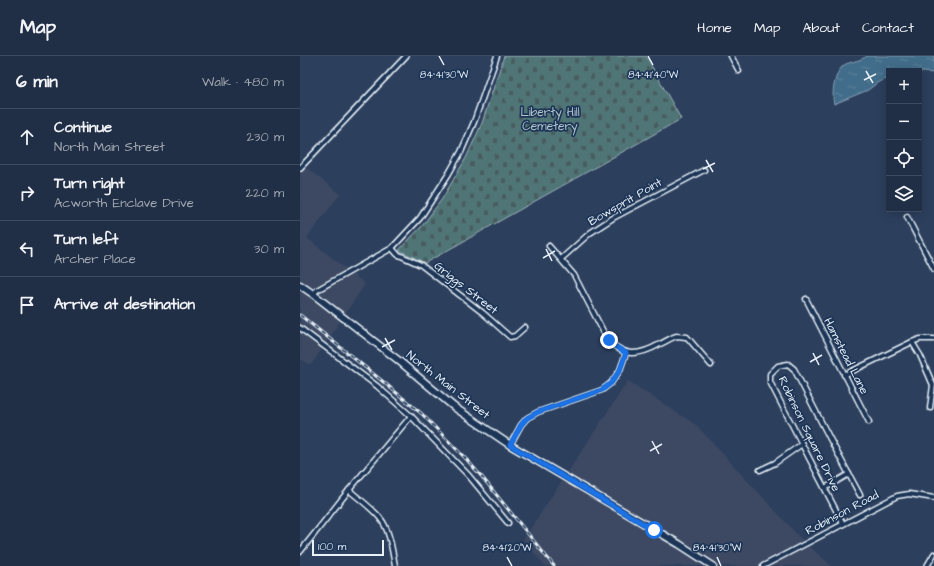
<!DOCTYPE html>
<meta charset="utf-8">
<style>
:root{--surface:#212f46;--page:#2d3b51;--text:#f1f3f6;--muted:#a2a9b3;--line:#3e4a5f}
body{margin:0;font-family:"Architects Daughter",sans-serif;background:var(--page);color:var(--text)}
.controls{position:absolute;right:12px;top:12px;display:grid;overflow:hidden;border-radius:0px;box-shadow:0 2px 10px #0003}
.controls button{width:36px;height:36px;display:grid;place-items:center;padding:0;border:0;border-bottom:1px solid var(--line);background:var(--surface);color:var(--text);font:20px sans-serif}
.scale{position:absolute;left:12px;bottom:10px;width:72px;box-sizing:border-box;padding-left:4px;border:2px solid #e8f1f8;border-top:0;font-size:11px;line-height:14px;white-space:nowrap;color:#e8f1f8;-webkit-text-stroke:3px #1d3557;paint-order:stroke}
.stop{position:absolute;width:12px;height:12px;margin:-9px;border:3px solid #1a73e8;border-radius:50%;background:#fff}
.stop.end{background:#1a73e8;border-color:#fff;box-shadow:0 1px 4px #0008}
.list{margin:0;padding:0;list-style:none}
h2{display:flex;justify-content:space-between;align-items:center;height:52px;margin:0;padding:0 16px;font-size:17px}
h2 small{font-size:13px;font-weight:400;color:var(--muted)}
.list li{display:grid;grid-template-columns:26px 1fr auto;gap:12px;align-items:center;box-sizing:border-box;height:56px;padding:0 16px;border-top:1px solid var(--line)}
.list b{display:block;font-size:15px;white-space:nowrap}
.list p{margin:0;font-size:13px;white-space:nowrap;color:var(--muted)}
.list em{font-size:13px;font-style:normal;color:var(--muted)}
.icon{flex:none;width:22px;height:22px;fill:none;stroke:currentColor;stroke-width:2;stroke-linecap:round;stroke-linejoin:round}
.map{position:relative;flex:none;width:634px;height:510px;overflow:hidden}
header{display:flex;align-items:center;gap:24px;box-sizing:border-box;height:56px;padding:0 20px;background:var(--surface);border-bottom:1px solid var(--line)}
header strong{font-size:19px}
nav{display:flex;gap:22px;margin-inline-start:auto;font-size:14px}
main{display:flex}
aside{flex:1;background:var(--surface)}
.map>svg:first-child{display:block}
.built{fill:#3e4a64}
.cemetery{fill:url(#cemetery-stones);stroke:#9cb2b7}
.water{fill:url(#water-ripples);stroke:#85a2b6}
.lines{fill:none;stroke-linecap:round;stroke-linejoin:round}
.street-casing{stroke:#e8f1f8;stroke-width:7}
.secondary-casing{stroke:#e8f1f8;stroke-width:9}
.street{stroke:#1d3557;stroke-width:4}
.secondary{stroke:#1d3557;stroke-width:6}
.rail-casing{stroke:#e8f1f8;stroke-width:3}
.rail{stroke:#1d3557;stroke-width:1.5;stroke-dasharray:4.5;stroke-linecap:butt}
.route{stroke:#1a73e8;stroke-width:5}
.ticks{fill:none;stroke:#e8f1f8;stroke-width:1.5}
.labels{text-anchor:middle;dominant-baseline:central;stroke-width:3.5;stroke-linejoin:round;paint-order:stroke}
.park-label{font-size:12px;fill:#b2c5ca;stroke:#1d3557}
.street-label{font-size:12px;fill:#e8f1f8;stroke:#1d3557}
.ticks-label{font-size:10px;text-anchor:middle;fill:#e8f1f8;stroke:#1d3557;stroke-width:3.5;stroke-linejoin:round;paint-order:stroke}
</style>
<header>
<strong>Map</strong>
<nav><a>Home</a><a>Map</a><a>About</a><a>Contact</a></nav>
</header>
<main>
<aside>
<h2>6 min<small>Walk · 480 m</small></h2>
<ul class="list">
<li><svg class="icon" aria-label="ahead" viewBox="0 0 24 24"><path d="M12 20V5M6 11l6-6 6 6"/></svg><div><b>Continue</b><p>North Main Street</p></div><em>230 m</em></li>
<li><svg class="icon" aria-label="right" viewBox="0 0 24 24"><path d="M7 20v-9h11M14 6l5 5-5 5"/></svg><div><b>Turn right</b><p>Acworth Enclave Drive</p></div><em>220 m</em></li>
<li><svg class="icon" aria-label="left" viewBox="0 0 24 24"><path d="M17 20v-9H6M10 6l-5 5 5 5"/></svg><div><b>Turn left</b><p>Archer Place</p></div><em>30 m</em></li>
<li><svg class="icon" aria-label="arrive" viewBox="0 0 24 24"><path d="M6 21V4h12l-3 4 3 4H6"/></svg><div><b>Arrive at destination</b></div></li>
</ul>
</aside>
<div class="map">
<svg width="634" height="510" viewBox="0 0 634 510">
<defs>
<pattern id="cemetery-stones" width="16" height="16" patternUnits="userSpaceOnUse"><rect width="16" height="16" fill="#4f7476"/><path d="M2 7V4a2 2 0 0 1 4 0v3zM10 15v-3a2 2 0 0 1 4 0v3z" fill="#4a5c5e"/></pattern>
<pattern id="water-ripples" width="26" height="14" patternUnits="userSpaceOnUse"><rect width="26" height="14" fill="#436d8a"/><path d="M2 4q2-2 4 0t4 0M15 11q2-2 4 0t4 0" fill="none" stroke="#5e829b"/></pattern>
</defs>
<rect width="100%" height="100%" fill="#2c3f5d"/>
<filter id="ink" filterUnits="userSpaceOnUse"><feTurbulence type="fractalNoise" baseFrequency=".025" numOctaves="2"/><feDisplacementMap in="SourceGraphic" scale="8" xChannelSelector="R" yChannelSelector="G"/><feConvolveMatrix kernelMatrix="1 2 1 2 8 2 1 2 1" color-interpolation-filters="sRGB"/></filter>
<g filter="url(#ink)">
<g class="built">
<path d="M4,110L40,138L7,182L65,228L11,309L0,303V115Z"/>
<path d="M328,325L396,369L505,487L532,510H245L223,484Z"/>
</g>
<path class="cemetery" d="M204,0H346L381,63L125,207L99,194L122,170L142,143L166,102L182,67Z"/>
<path class="water" d="M567,0H634V17L611,15H589V21L577,27L568,34L534,48C531,37 535,13 546,8C553,5 560,5 567,0Z"/>
<g class="lines">
<g class="street-casing">
<g id="street">
<path d="M431,0L439,15"/>
<path d="M0,112L106,0"/>
<path d="M607,161L634,213"/>
<path d="M249,190L274,219L304,277C320,302 337,301 360,288C365,286 372,281 377,280C380,280 384,281 387,281L411,309"/>
<path d="M92,192L97,198L121,209L183,257L210,281L215,280L225,271"/>
<path d="M261,203L290,177L313,162L404,114"/>
<path d="M13,238L17,234L92,192L120,162L148,119L161,96L174,66L197,0"/>
<path d="M506,243L569,366"/>
<path d="M0,272L77,330L111,360L169,420L208,467"/>
<path d="M612,286L620,299L633,329L630,352"/>
<path d="M544,319L612,286L620,283H634"/>
<path d="M210,389L221,369L227,362L238,356L302,334L311,327L320,314L326,297"/>
<path d="M460,414L475,407L502,388"/>
<path d="M525,432L549,418"/>
<path d="M49,434C58,442 72,452 80,462C90,474 92,494 95,510"/>
<path d="M543,468L470,326V318L478,310L488,308L494,313L530,383L560,439"/>
<path d="M0,496L49,434L111,360"/>
<path d="M463,510L597,440L609,438L634,442"/>
<path d="M627,510L634,498"/>
</g>
</g>
<g class="secondary-casing">
<path id="secondary" d="M0,229L13,238L98,304L154,351L210,389L379,488L413,510"/>
</g>
<use href="#street" class="street"/>
<use href="#secondary" class="secondary"/>
<g class="rail-casing">
<path id="rail" d="M0,259L81,324L122,358L167,404L182,421L254,510"/>
</g>
<use href="#rail" class="rail"/>
</g>
</g>
<g class="lines" filter="url(#ink)">
<path class="route" d="M309,284L316,291L326,297L320,314L311,327L302,334L238,356L227,362L221,369L210,389L354,474"/>
</g>
<path class="ticks" d="M139,0L144,9M348,0L353,9M566,15L573,27M564,24L576,18M406,104L413,116M403,113L415,107M246,193L252,205M243,202L255,195M85,282L92,294M82,291L95,284M513,297L519,309M510,306L522,299M352,385L359,398M350,395L362,388M207,501L212,510M417,501L421,510"/>
<g class="labels">
<g class="park-label">
<text x="250" y="56">Liberty Hill<tspan x="250" dy="14">Cemetery</tspan></text>
</g>
<g class="street-label">
<text transform="translate(325 146) rotate(-30)">Bowsprit Point</text>
<text transform="translate(166 232) rotate(38)">Griggs Street</text>
<text transform="translate(546 300) rotate(63)">Hamstead Lane</text>
<text transform="translate(148 329) rotate(38)">North Main Street</text>
<text transform="translate(509 378) rotate(64)">Robinson Square Drive</text>
<text transform="translate(542 457) rotate(-28)">Robinson Road</text>
</g>
</g>
<g class="ticks-label">
<text x="144" y="22">84°41'30"W</text>
<text x="353" y="22">84°41'40"W</text>
<text x="207" y="495">84°41'20"W</text>
<text x="417" y="495">84°41'30"W</text>
</g>
</svg>
<div class="controls">
<button>+</button>
<button>−</button>
<button><svg class="icon" aria-label="locate" viewBox="0 0 24 24"><circle cx="12" cy="12" r="6"/><path d="M12 2v4M12 18v4M2 12h4M18 12h4"/></svg></button>
<button><svg class="icon" aria-label="layers" viewBox="0 0 24 24"><path d="M12 4l9 5-9 5-9-5zM3 14l9 5 9-5"/></svg></button>
</div>
<div class="scale">100 m</div>
<div class="stop" style="left:354px;top:474px"></div>
<div class="stop end" style="left:309px;top:284px"></div>
</div>
</main>
